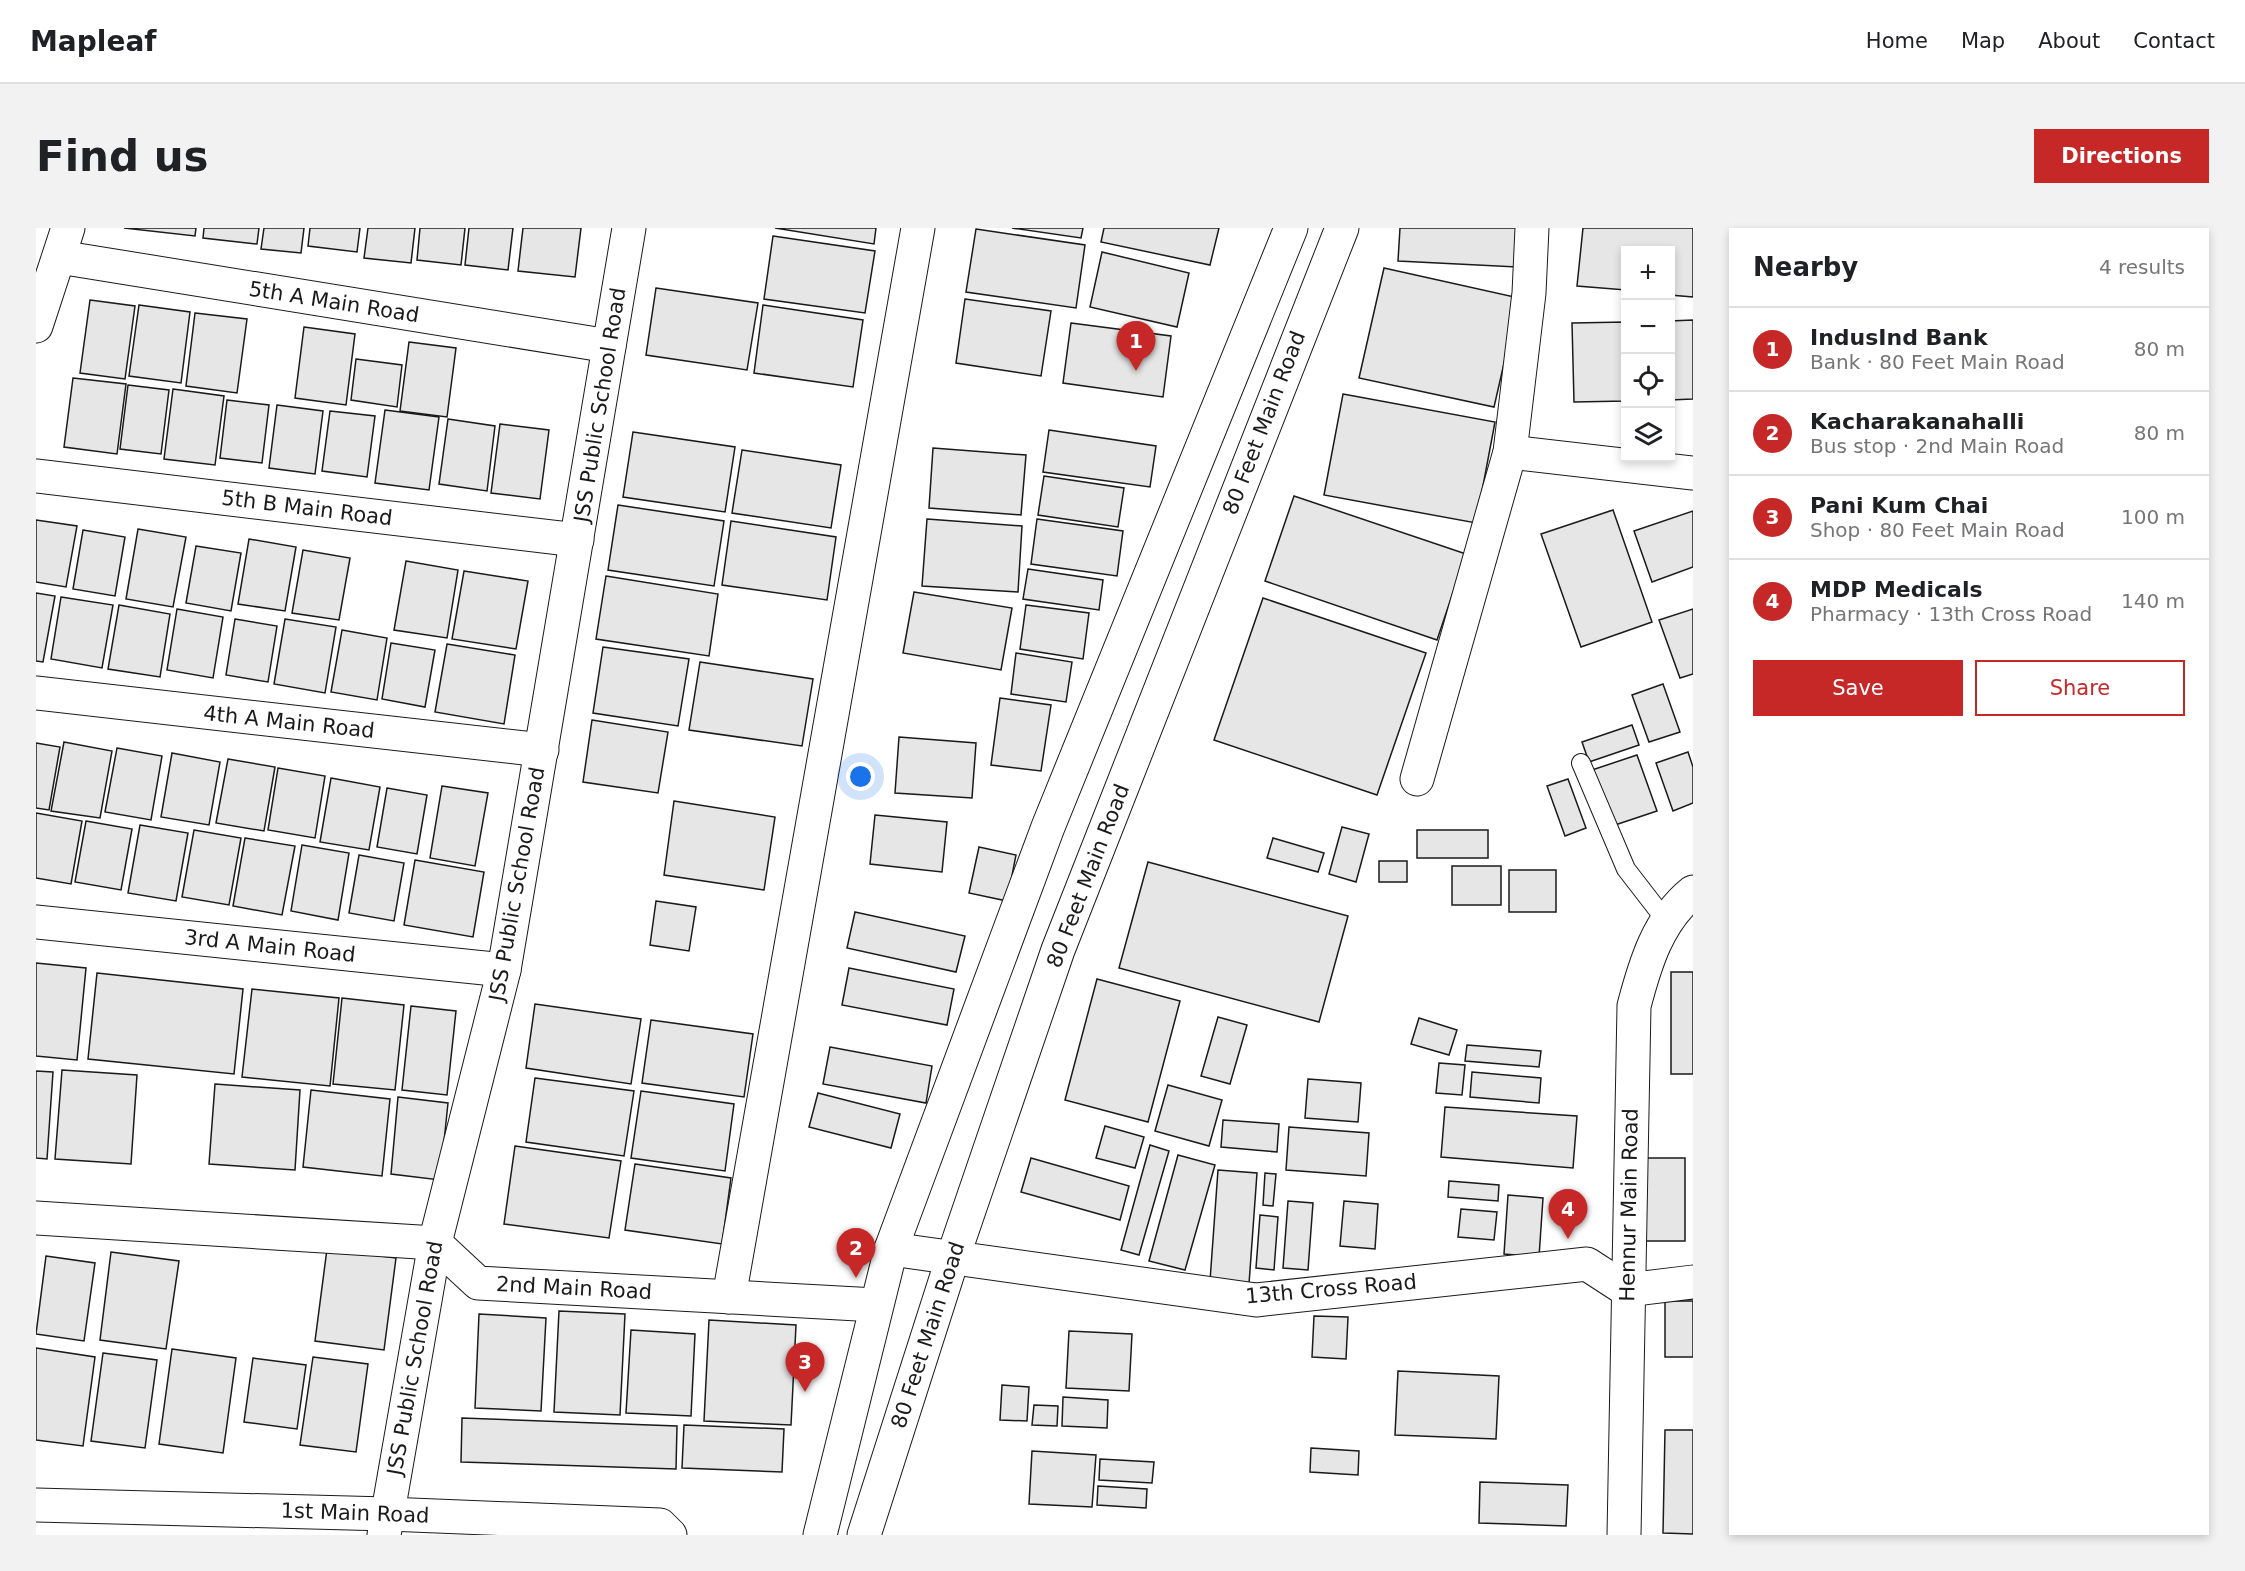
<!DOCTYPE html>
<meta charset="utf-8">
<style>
:root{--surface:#fff;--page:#f2f2f2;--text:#202124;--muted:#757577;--line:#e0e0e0;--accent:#c62828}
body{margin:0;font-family:"DejaVu Sans",sans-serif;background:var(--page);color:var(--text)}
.controls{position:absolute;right:18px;top:18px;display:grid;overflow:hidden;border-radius:0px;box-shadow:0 3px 9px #0003}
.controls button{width:54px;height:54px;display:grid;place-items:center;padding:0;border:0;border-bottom:2px solid var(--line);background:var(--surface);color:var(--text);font:30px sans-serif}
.you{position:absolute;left:825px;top:549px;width:21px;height:21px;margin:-15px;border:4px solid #fff;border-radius:50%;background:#1a73e8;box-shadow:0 0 0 9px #1a73e833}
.badge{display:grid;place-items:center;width:39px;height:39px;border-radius:50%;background:var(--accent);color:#fff;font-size:20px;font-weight:700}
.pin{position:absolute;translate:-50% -50px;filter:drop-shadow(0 2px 3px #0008)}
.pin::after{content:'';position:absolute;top:32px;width:21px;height:18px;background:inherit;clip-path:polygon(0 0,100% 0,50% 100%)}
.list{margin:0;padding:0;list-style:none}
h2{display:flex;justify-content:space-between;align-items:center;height:78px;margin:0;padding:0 24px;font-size:26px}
h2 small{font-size:20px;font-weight:400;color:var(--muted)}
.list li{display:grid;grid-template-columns:39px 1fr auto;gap:18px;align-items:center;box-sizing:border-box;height:84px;padding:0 24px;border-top:2px solid var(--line)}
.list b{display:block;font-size:22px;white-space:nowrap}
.list p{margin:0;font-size:20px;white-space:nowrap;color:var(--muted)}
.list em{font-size:20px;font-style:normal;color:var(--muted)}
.actions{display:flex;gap:12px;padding:18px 24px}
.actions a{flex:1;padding:14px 0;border:2px solid var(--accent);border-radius:0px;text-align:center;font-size:21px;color:var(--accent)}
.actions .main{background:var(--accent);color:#fff}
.icon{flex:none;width:33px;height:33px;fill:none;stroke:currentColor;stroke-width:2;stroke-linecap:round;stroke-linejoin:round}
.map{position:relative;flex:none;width:1657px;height:1307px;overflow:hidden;border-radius:0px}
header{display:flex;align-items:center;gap:36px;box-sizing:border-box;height:84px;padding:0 30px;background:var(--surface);border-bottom:2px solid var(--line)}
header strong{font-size:28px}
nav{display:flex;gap:33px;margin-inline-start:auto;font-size:21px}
.intro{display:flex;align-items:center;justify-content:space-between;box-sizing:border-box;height:144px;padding:0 36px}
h1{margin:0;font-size:42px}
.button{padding:15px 27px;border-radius:0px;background:var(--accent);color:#fff;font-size:21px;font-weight:700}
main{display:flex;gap:36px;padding:0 36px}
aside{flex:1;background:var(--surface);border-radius:0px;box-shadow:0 3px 9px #0003}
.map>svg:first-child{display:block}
.building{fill:#e6e6e6;stroke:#1a1a1a;stroke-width:1.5}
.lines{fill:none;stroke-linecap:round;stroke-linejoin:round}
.lane-casing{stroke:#1a1a1a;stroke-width:20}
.street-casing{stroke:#1a1a1a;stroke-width:35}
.secondary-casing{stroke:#1a1a1a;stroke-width:35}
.primary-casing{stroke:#1a1a1a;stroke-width:35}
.lane{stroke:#fff;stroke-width:18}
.street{stroke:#fff;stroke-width:33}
.secondary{stroke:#fff;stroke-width:33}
.primary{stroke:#fff;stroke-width:33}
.labels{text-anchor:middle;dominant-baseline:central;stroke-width:4.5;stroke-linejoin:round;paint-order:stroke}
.street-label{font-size:21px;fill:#1a1a1a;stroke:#fff}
</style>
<header>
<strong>Mapleaf</strong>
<nav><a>Home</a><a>Map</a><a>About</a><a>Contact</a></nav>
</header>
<div class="intro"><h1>Find us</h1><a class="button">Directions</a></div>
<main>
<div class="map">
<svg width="1657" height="1307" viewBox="0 0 1657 1307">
<rect width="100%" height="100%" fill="#fff"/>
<g class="building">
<path d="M88,0H160L159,8Z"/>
<path d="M168,0H223L221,16L167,10Z"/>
<path d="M228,0H268L265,25L225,21Z"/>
<path d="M274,0H324L321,24L272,18Z"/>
<path d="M332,0H379L375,35L328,30Z"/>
<path d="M384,0H429L425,37L381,32Z"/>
<path d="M433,0H477L472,42L429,37Z"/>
<path d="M487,0H545L539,49L482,43Z"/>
<path d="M739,0H840L838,16Z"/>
<path d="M976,0H1047L1045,10Z"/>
<path d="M1068,0H1183L1174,37L1065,14Z"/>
<path d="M1364,0H1483L1481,39L1362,33Z"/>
<path d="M1547,0H1657V69L1634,67V22H1590V62L1541,58Z"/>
<path d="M940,1L1049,17L1040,80L930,64Z"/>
<path d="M737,8L839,23L829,85L728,71Z"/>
<path d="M1066,24L1153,45L1141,99L1054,79Z"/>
<path d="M1348,40L1483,70L1458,179L1323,150Z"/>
<path d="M620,60L722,75L711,142L610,127Z"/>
<path d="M929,71L1015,83L1005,148L920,135Z"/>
<path d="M54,72L99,78L89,151L44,145Z"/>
<path d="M103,77L154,84L145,155L93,148Z"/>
<path d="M727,77L827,92L817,159L718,145Z"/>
<path d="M159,85L211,91L201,165L150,158Z"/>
<path d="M1657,92V171L1634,172V93Z"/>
<path d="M1590,94V173L1538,174L1536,95Z"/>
<path d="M1035,95L1135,108L1127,169L1027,155Z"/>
<path d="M268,99L319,106L310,177L259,170Z"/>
<path d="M373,114L420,120L411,189L364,183Z"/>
<path d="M320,131L366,137L361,179L315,172Z"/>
<path d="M37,150L90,156L81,226L28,219Z"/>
<path d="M92,157L133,162L125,226L84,221Z"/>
<path d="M137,161L188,168L179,237L128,231Z"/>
<path d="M1307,166L1459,194L1440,295L1288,267Z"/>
<path d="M191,172L233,177L226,235L184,230Z"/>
<path d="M241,177L287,183L279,246L233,240Z"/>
<path d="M349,182L403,189L393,262L339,255Z"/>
<path d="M294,183L339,188L331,249L286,243Z"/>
<path d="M412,191L459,198L451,263L403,256Z"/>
<path d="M464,196L513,202L504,271L455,265Z"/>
<path d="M1013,202L1120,218L1114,259L1007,244Z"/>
<path d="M597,204L699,219L689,284L587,269Z"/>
<path d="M897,220L990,227L985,287L893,280Z"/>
<path d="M706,222L805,237L795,300L696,285Z"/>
<path d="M1008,248L1088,260L1082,299L1002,287Z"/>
<path d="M1258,268L1430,326L1401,412L1229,353Z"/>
<path d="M582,277L688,293L678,358L572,342Z"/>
<path d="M1577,282L1616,394L1545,419L1505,306Z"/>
<path d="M1657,283V339L1616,354L1598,303Z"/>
<path d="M891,291L986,298L982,364L886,358Z"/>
<path d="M1001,291L1087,303L1081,348L995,336Z"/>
<path d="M0,292L41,298L30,359L0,354Z"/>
<path d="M695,293L800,309L791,372L686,357Z"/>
<path d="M102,301L150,309L137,379L90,371Z"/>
<path d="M47,302L89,309L79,368L37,361Z"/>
<path d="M213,311L260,319L249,383L202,376Z"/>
<path d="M160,318L205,325L195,383L150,375Z"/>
<path d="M267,322L314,330L303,392L256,385Z"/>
<path d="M370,333L422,342L411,410L358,402Z"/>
<path d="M992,341L1067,352L1063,382L987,371Z"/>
<path d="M428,343L492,353L480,421L416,411Z"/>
<path d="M570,348L682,366L673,428L560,411Z"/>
<path d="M878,364L976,380L965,442L867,425Z"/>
<path d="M0,365L19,368L7,434L0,433Z"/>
<path d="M25,369L77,377L66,440L15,431Z"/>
<path d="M1227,370L1390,425L1341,567L1178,512Z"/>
<path d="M83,377L134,386L124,449L72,441Z"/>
<path d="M990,377L1053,385L1047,431L984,421Z"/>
<path d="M141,381L187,389L177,450L131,442Z"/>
<path d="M1657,381V446L1644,450L1623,392Z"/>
<path d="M199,391L241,398L232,454L190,447Z"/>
<path d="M249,391L300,399L289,465L238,456Z"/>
<path d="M306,402L351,410L341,472L295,464Z"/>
<path d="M355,415L399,422L389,479L346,471Z"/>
<path d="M411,416L479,427L468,496L399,484Z"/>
<path d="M567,419L653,431L642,498L557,485Z"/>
<path d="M980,425L1036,434L1030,474L975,466Z"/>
<path d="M664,434L777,451L766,518L653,502Z"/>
<path d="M1627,456L1644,504L1613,514L1596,467Z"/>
<path d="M964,470L1015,477L1005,543L955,537Z"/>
<path d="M556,492L632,504L622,565L547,554Z"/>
<path d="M1596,497L1603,517L1553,534L1546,514Z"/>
<path d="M863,509L940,515L936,570L859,565Z"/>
<path d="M28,514L76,523L64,590L15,583Z"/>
<path d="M0,515L24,519L13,582L0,580Z"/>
<path d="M81,520L126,528L115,592L69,584Z"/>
<path d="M1652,524L1657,539V575L1637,583L1620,535Z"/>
<path d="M136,525L184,534L173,597L125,589Z"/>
<path d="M1601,527L1621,583L1576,598L1556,542Z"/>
<path d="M192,531L239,539L228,603L180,595Z"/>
<path d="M242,540L289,548L279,610L232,602Z"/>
<path d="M295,550L344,559L333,622L284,614Z"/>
<path d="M1532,551L1550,600L1529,608L1511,558Z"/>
<path d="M406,558L452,565L439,638L394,630Z"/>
<path d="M351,560L391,567L381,626L341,619Z"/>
<path d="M638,573L739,589L728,662L628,647Z"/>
<path d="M0,585L46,593L35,656L0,650Z"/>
<path d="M839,587L911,594L906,644L834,636Z"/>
<path d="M50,593L96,601L85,662L39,654Z"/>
<path d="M104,597L152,605L140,673L92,665Z"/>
<path d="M1306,599L1333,606L1320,654L1293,646Z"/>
<path d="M158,602L205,610L193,677L146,669Z"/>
<rect x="1381" y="602" width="71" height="28"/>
<path d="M209,610L259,618L246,687L197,678Z"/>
<path d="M1237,610L1288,625L1282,644L1231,630Z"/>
<path d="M266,617L313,625L302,692L255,683Z"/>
<path d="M943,619L980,627L971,673L933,665Z"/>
<path d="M323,627L368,635L358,693L313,685Z"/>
<path d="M379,632L448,644L437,709L368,697Z"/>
<rect x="1343" y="633" width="28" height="21"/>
<path d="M1112,634L1312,688L1283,794L1083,740Z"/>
<rect x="1416" y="638" width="49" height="39"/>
<rect x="1473" y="642" width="47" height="42"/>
<path d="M620,673L660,679L653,723L614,717Z"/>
<path d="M819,684L929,708L920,744L811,720Z"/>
<path d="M0,735L50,740L41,832L0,828Z"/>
<path d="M813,740L918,761L911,797L806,777Z"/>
<rect x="1635" y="744" width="22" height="102"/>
<path d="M61,745L207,761L198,846L52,831Z"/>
<path d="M1061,751L1144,773L1112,894L1029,872Z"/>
<path d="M216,761L303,770L294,858L206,849Z"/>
<path d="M306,770L368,777L359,862L297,856Z"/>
<path d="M499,776L605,791L595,856L490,840Z"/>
<path d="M375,778L420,783L411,867L366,862Z"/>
<path d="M1182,789L1211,797L1194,856L1165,848Z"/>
<path d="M1383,790L1421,802L1413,827L1375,816Z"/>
<path d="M615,792L717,806L708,869L606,855Z"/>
<path d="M1431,817L1505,823L1503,839L1429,833Z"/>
<path d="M794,819L896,838L890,875L787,856Z"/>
<path d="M1403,835L1429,837L1426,867L1400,865Z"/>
<path d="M26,842L101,847L95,936L19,931Z"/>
<path d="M0,843L17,844L11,931L0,930Z"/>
<path d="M1436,844L1505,850L1503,875L1434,869Z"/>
<path d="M499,850L598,863L588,928L490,914Z"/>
<path d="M1272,851L1325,855L1322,894L1269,890Z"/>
<path d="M179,856L264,862L259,942L173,936Z"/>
<path d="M1132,857L1186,872L1173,918L1119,903Z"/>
<path d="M275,862L354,871L346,948L267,939Z"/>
<path d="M605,863L698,876L689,943L595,930Z"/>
<path d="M782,865L864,886L855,920L773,899Z"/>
<path d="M362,869L412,875L404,952L355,946Z"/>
<path d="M1409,879L1541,888L1537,940L1405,929Z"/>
<path d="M1187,892L1243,896L1241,924L1185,919Z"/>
<path d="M1069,898L1108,909L1099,940L1060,930Z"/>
<path d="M1253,899L1333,905L1330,948L1250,942Z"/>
<path d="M1114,917L1133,923L1103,1027L1085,1022Z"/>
<path d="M479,918L585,933L573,1010L468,996Z"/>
<path d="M1142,927L1179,937L1149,1042L1113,1033Z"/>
<path d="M995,930L1093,958L1084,992L985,964Z"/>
<rect x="1608" y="930" width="41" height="83"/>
<path d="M599,936L695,950L686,1016L589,1002Z"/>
<path d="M1182,942L1221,945L1213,1056L1174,1053Z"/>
<path d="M1229,945L1240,946L1237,978L1227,977Z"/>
<path d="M1413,953L1463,957L1462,973L1412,969Z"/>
<path d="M1472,967L1507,970L1503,1029L1468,1026Z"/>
<path d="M1252,973L1277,975L1272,1042L1247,1040Z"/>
<path d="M1308,973L1342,976L1339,1021L1304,1018Z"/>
<path d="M1425,981L1461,984L1458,1012L1422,1009Z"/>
<path d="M1224,987L1242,989L1238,1042L1220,1040Z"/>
<path d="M291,1021L360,1030L348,1122L279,1113Z"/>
<path d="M75,1024L143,1033L130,1121L64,1112Z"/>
<path d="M10,1028L59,1035L48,1113L0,1106Z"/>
<rect x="1629" y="1073" width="28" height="56"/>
<path d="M523,1083L589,1086L584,1187L518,1184Z"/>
<path d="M443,1086L510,1090L505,1183L439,1180Z"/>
<path d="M1278,1088L1312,1089L1310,1131L1276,1129Z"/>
<path d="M673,1092L760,1097L755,1197L668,1193Z"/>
<path d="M595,1102L659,1106L655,1188L590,1185Z"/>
<path d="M1033,1103L1096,1106L1093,1163L1030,1160Z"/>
<path d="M0,1120L59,1129L47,1218L0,1212Z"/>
<path d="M136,1121L200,1130L187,1225L123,1216Z"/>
<path d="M67,1125L121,1132L109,1220L55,1213Z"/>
<path d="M277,1129L332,1136L320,1224L264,1217Z"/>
<path d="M217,1130L270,1137L261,1201L208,1194Z"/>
<path d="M1362,1143L1463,1148L1460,1211L1359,1207Z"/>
<path d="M966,1157L993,1159L991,1193L964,1192Z"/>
<path d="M1027,1169L1072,1172L1071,1200L1026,1198Z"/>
<path d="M998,1177L1022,1178L1021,1198L996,1197Z"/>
<path d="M426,1190L641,1198L640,1241L425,1234Z"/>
<path d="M648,1197L748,1201L746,1244L646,1240Z"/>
<path d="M1629,1202H1657V1306L1627,1305Z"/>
<path d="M1275,1220L1323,1223L1322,1247L1274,1244Z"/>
<path d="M996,1223L1060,1227L1056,1279L993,1276Z"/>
<path d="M1064,1231L1118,1234L1116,1255L1063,1252Z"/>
<path d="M1444,1254L1532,1257L1530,1298L1443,1295Z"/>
<path d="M1062,1258L1111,1261L1110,1280L1061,1277Z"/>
</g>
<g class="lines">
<g class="lane-casing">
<path id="lane" d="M1545,535L1590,641L1631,694"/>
</g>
<g class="street-casing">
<g id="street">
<path d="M23,29L573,118"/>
<path d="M0,98L32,0"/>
<path d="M1474,224L1657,245"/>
<path d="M0,248L541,312"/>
<path d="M0,465L506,522"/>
<path d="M1381,551L1474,224L1493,65L1496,0"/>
<path d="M0,694L468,742"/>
<path d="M0,990L399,1015L442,1055L840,1077"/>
<path d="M855,1021L1220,1072L1551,1036L1591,1062L1657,1054"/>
<path d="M693,1069L882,0"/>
<path d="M348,1307L399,1015L468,742L593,0"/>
</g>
</g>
<g class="secondary-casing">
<g id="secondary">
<path d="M0,1277L351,1286L624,1297L634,1307"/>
<path d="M1588,1307L1598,778C1609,736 1622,692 1657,664"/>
</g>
</g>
<g class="primary-casing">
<g id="primary">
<path d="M784,1307L855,1021L1012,599L1255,0"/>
<path d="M828,1307L916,1032L1022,722L1306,0"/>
</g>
</g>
<use href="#lane" class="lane"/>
<use href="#street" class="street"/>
<use href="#secondary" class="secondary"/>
<use href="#primary" class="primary"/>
</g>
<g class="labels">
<g class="street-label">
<text transform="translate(298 74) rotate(9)">5th A Main Road</text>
<text transform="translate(564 177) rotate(-81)">JSS Public School Road</text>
<text transform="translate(1228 195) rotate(-69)">80 Feet Main Road</text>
<text transform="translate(271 280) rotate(7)">5th B Main Road</text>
<text transform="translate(253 494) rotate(6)">4th A Main Road</text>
<text transform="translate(1052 648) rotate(-69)">80 Feet Main Road</text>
<text transform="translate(481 656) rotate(-80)">JSS Public School Road</text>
<text transform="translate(234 718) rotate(6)">3rd A Main Road</text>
<text transform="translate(1593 977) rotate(-89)">Hennur Main Road</text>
<text transform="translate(538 1060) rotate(3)">2nd Main Road</text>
<text transform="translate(1295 1061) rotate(-5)">13th Cross Road</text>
<text transform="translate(892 1107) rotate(-72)">80 Feet Main Road</text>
<text transform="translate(379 1130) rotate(-80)">JSS Public School Road</text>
<text transform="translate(319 1285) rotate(2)">1st Main Road</text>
</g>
</g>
</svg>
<div class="controls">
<button>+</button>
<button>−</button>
<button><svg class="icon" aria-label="locate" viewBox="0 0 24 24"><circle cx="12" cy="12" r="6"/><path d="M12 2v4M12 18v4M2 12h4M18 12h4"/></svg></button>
<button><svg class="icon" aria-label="layers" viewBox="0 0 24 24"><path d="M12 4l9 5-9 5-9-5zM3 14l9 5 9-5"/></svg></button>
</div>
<div class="you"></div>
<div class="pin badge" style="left:1100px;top:143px">1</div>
<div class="pin badge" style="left:820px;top:1050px">2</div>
<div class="pin badge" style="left:769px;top:1164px">3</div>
<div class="pin badge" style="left:1532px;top:1011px">4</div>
</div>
<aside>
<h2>Nearby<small>4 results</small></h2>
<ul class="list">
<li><span class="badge">1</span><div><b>IndusInd Bank</b><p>Bank · 80 Feet Main Road</p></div><em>80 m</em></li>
<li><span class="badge">2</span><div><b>Kacharakanahalli</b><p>Bus stop · 2nd Main Road</p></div><em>80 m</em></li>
<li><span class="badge">3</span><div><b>Pani Kum Chai</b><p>Shop · 80 Feet Main Road</p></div><em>100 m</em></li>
<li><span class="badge">4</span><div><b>MDP Medicals</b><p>Pharmacy · 13th Cross Road</p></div><em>140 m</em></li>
</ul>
<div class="actions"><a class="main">Save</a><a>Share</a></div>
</aside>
</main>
